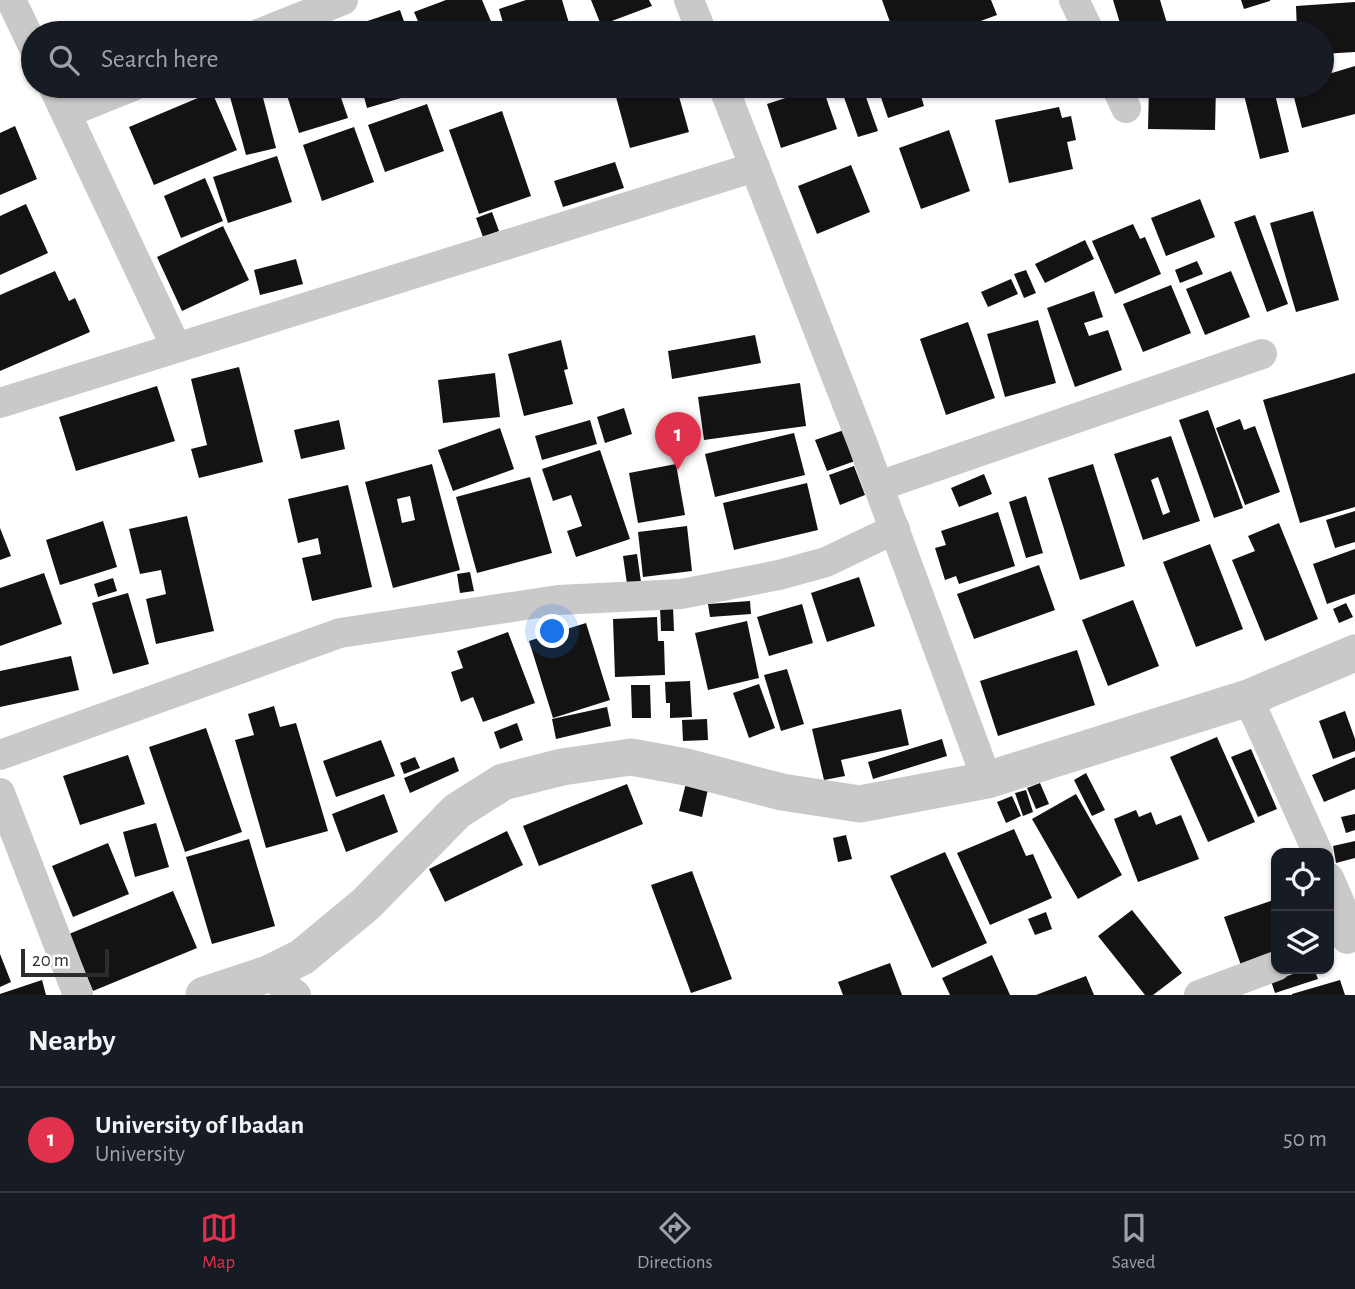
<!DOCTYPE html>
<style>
:root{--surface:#171b24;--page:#242831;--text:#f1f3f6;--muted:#9ea1a6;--line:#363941;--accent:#e0324c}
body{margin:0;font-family:"Alegreya Sans",sans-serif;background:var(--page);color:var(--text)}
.controls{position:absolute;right:21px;bottom:21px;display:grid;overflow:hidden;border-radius:14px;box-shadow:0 2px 5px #0004}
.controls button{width:63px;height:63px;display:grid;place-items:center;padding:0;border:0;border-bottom:2px solid var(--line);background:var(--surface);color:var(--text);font:35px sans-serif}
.scale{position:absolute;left:21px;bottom:18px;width:88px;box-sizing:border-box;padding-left:7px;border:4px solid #2c2c2c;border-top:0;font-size:19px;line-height:24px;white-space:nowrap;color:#2c2c2c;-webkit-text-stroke:5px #fff;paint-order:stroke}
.you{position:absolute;left:553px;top:632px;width:24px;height:24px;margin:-18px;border:5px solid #fff;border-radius:50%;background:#1a73e8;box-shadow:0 0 0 10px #1a73e833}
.badge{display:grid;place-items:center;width:46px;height:46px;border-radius:50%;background:var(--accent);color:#fff;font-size:23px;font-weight:700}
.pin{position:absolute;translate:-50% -58px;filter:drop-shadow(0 2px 4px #0008)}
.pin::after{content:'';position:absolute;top:37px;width:24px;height:21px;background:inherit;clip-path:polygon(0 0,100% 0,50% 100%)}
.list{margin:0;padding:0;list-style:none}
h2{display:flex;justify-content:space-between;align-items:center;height:91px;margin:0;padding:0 28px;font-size:30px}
h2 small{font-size:23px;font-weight:400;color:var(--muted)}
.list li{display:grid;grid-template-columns:46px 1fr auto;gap:21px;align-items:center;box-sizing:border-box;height:105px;padding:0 28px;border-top:2px solid var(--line)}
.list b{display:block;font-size:26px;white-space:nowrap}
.list p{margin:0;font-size:23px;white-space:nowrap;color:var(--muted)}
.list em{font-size:23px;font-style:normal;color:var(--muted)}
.icon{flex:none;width:38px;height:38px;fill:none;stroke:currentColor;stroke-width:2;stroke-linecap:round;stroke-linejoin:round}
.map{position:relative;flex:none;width:1355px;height:995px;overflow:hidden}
.search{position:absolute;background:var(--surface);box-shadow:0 2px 5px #0004;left:21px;right:21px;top:21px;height:77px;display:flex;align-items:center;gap:18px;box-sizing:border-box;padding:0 24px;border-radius:38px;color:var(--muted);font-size:26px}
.sheet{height:196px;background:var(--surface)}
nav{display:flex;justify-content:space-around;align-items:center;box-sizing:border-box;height:98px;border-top:2px solid var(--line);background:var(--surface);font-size:19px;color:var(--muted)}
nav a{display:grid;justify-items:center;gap:4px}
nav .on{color:var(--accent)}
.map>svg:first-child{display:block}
.building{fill:#131313;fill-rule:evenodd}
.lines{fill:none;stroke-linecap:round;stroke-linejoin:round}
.minor{stroke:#c9c9c9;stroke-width:30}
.tertiary{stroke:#c9c9c9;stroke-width:37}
</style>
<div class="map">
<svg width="1355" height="995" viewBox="0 0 1355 995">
<rect width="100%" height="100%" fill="#fff"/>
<g class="building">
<path d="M446,0H482L496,33H423L414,12Z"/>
<path d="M526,0H562L572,33H506L499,9Z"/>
<path d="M591,0H649L652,6L601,25Z"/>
<path d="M882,0H991L997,15L948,33H894Z"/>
<path d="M1113,0H1160L1170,33H1123Z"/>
<path d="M1241,0H1270V1L1244,9Z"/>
<path d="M1355,2V52L1322,54V33H1297L1296,6Z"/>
<path d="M400,10L408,33H345L344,29Z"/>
<path d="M1355,66V114L1302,128L1291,86H1322V76Z"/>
<path d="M227,86H260L276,148L246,155Z"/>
<path d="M284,86H337L348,118L299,133Z"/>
<path d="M387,86H424L425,91L367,108L363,93Z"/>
<path d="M613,86H676L689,132L630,148Z"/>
<path d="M822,86L837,129L781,148L767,104Z"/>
<path d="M840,86H862L878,131L858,137Z"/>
<path d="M877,86H918L924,106L888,118Z"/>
<path d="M1149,86H1216L1215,130L1148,129Z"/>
<path d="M1249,86H1273L1289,152L1260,159L1242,87Z"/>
<path d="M212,92L237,150L154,185L129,127Z"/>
<path d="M427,104L444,151L385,172L368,125Z"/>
<path d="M1059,107L1062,118L1071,116L1076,140L1067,142L1073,169L1009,183L995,120Z"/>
<path d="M502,111L531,196L479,214L449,130Z"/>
<path d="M15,126L37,179L0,195V133Z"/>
<path d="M354,127L374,182L322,201L303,145Z"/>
<path d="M949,130L970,191L921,209L899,148Z"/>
<path d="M277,156L292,202L228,223L213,177Z"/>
<path d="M615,162L624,188L563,207L554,181Z"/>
<path d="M851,165L870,212L817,234L798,186Z"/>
<path d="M205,178L223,221L181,238L164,196Z"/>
<path d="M1200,199L1215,237L1166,256L1151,218Z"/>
<path d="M26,204L48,253L0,275V216Z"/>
<path d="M1313,211L1339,300L1296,312L1270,223Z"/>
<path d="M492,212L499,231L483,237L476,218Z"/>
<path d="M1255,215L1288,304L1267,312L1234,222Z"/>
<path d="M1133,224L1140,239L1145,237L1161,274L1115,294L1092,241Z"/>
<path d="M223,226L249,280L182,311L157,257Z"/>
<path d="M1085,240L1094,259L1045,283L1035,264Z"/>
<path d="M296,259L303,284L260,295L254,270Z"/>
<path d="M1197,261L1203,274L1180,283L1175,270Z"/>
<path d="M1026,270L1036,293L1024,298L1014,274Z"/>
<path d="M55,271L69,301L75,298L90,332L0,371V295Z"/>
<path d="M1231,271L1250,317L1205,335L1186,289Z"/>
<path d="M1011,279L1018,294L988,307L981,292Z"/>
<path d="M1171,285L1191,333L1143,352L1123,304Z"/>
<path d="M1094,291L1103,317L1084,323L1089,336L1108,330L1122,370L1075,387L1047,308Z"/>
<path d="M1038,320L1056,383L1005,397L987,334Z"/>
<path d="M968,322L995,398L946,415L920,339Z"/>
<path d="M755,335L761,363L672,379L668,351Z"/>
<path d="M561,340L568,369L564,370L573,404L524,416L508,354Z"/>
<path d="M239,367L263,462L199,478L191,449L207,445L191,379Z"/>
<path d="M495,373L500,417L443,423L438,380Z"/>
<path d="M1355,373V507L1300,523L1263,400Z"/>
<path d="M800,383L806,426L704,440L698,397Z"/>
<path d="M157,386L175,441L76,471L59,417Z"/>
<path d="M624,408L632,434L605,443L597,417Z"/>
<path d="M1208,410L1243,508L1214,518L1179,420Z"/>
<path d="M1240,419L1244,430L1255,426L1280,492L1245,505L1216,428Z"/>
<path d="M339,420L345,449L301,459L294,430Z"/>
<path d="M590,420L597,444L542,460L535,436Z"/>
<path d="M500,428L514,469L453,491L438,450Z"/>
<path d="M844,430L855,461L827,471L815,440Z"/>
<path d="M794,433L805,475L715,497L705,454Z"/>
<path d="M1171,436L1200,521L1143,540L1114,454ZM1158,477L1170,512L1163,515L1151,480Z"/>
<path d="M600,450L630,539L576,557L567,531L582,526L571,495L553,501L542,469Z"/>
<path d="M432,464L460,570L393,588L365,482ZM410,496L415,520L402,523L397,499Z"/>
<path d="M676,464L685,515L638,523L629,473Z"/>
<path d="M1093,464L1125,566L1080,580L1048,478Z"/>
<path d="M854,466L865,495L840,505L829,475Z"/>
<path d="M984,474L992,494L959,507L951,488Z"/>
<path d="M530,477L552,553L477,573L456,497Z"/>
<path d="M807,483L818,530L734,550L723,503Z"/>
<path d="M348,485L372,587L312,601L302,558L321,554L318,538L298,543L288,499Z"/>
<path d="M1026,496L1043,553L1026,558L1009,502Z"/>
<path d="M1355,511V542L1335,548L1326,520Z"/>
<path d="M998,512L1015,566L959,584L956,576L945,580L935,548L946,545L941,531Z"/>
<path d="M187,516L214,631L156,644L146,599L166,594L161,570L140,574L129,529Z"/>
<path d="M103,521L117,567L60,585L46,540Z"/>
<path d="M1279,523L1318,619L1265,641L1232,560L1255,551L1248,536Z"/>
<path d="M687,526L692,571L643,577L638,532Z"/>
<path d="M0,528L11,556L0,560Z"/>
<path d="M1210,544L1243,629L1196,647L1163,562Z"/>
<path d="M1355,549V594L1327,604L1313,564Z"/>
<path d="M637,554L641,582L627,584L623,556Z"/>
<path d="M1039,565L1055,610L974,639L957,594Z"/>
<path d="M470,572L474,591L460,593L457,574Z"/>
<path d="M44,573L62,624L0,646V588Z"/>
<path d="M859,577L875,626L827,642L811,593Z"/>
<path d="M113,578L117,591L98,597L94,584Z"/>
<path d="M128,593L149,664L113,674L92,603Z"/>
<path d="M1133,600L1159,666L1108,686L1082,620Z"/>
<path d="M750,601L751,614L710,617L708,604Z"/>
<path d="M1346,603L1353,617L1339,623L1333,609Z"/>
<path d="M802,604L813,643L769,656L757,617Z"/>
<path d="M660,606H673L674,631H661Z"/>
<path d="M657,617L658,641H664L665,675L615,677L613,619Z"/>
<path d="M747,621L759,678L708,690L695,633Z"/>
<path d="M586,623L610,700L553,718L529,641Z"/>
<path d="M508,632L535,703L483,722L473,697L461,702L451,672L463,668L457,651Z"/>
<path d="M1077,650L1095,705L998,736L980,681Z"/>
<path d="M71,656L79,690L0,707V671Z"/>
<path d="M787,669L804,724L781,731L764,675Z"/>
<path d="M690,681L692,717L670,718V703H666L665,682Z"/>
<path d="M759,684L775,728L749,738L733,693Z"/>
<path d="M631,685H650L651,718H632Z"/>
<path d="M274,706L280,727L296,723L328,831L266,848L235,740L254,735L248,714Z"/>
<path d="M607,707L611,726L556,739L552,719Z"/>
<path d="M901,709L909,745L841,760L845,776L824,780L812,729Z"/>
<path d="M1345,711L1355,739V751L1333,759L1319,721Z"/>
<path d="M707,719L708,740L683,741L682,720Z"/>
<path d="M517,723L523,740L500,749L494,732Z"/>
<path d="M206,728L242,832L185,852L149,747Z"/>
<path d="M1217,737L1255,822L1208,842L1170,757Z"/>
<path d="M942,739L947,756L873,779L868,762Z"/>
<path d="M381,740L395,776L336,797L323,761Z"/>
<path d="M1251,749L1277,809L1258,817L1231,757Z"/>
<path d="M128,755L145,804L80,825L63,776Z"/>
<path d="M415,757L420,768L404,774L400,763Z"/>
<path d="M454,757L459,771L410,793L404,778Z"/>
<path d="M1355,757V789L1324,802L1312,775Z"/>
<path d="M1086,773L1105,810L1092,816L1074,780Z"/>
<path d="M686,783L708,789L702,817L679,811Z"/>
<path d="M1040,783L1049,804L1036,809L1027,788Z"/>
<path d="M627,784L643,824L539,866L523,826Z"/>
<path d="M1026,790L1033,812L1023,816L1015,793Z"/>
<path d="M384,794L398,832L346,852L332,814Z"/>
<path d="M1076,794L1122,875L1078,899L1032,819Z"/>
<path d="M1012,796L1021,816L1006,823L997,802Z"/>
<path d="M1136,810L1139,817L1151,812L1156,825L1181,815L1199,859L1138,882L1114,819Z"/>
<path d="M1355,814V830L1346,833L1341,817Z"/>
<path d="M156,823L169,867L135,877L123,832Z"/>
<path d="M1014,829L1026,856L1033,854L1052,898L990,925L957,853Z"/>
<path d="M507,831L523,865L445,902L429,869Z"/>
<path d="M846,835L852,859L838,862L833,838Z"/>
<path d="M249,839L275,926L212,944L186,857Z"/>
<path d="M1355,841V858L1336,863L1333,846Z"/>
<path d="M108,843L129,894L73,917L52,866Z"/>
<path d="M945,852L987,943L932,968L890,876Z"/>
<path d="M692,871L732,979L691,993L651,885Z"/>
<path d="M173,891L197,948L93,991L69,934Z"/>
<path d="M1276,899V959L1243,971L1224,917Z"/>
<path d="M1132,910L1182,973L1153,995H1145L1098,936Z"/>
<path d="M1046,912L1052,929L1035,935L1028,919Z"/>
<path d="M0,954L11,982L0,987Z"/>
<path d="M992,955L1010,995H950L942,978Z"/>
<path d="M890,963L902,995H843L838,982Z"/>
<path d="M1309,969H1314L1318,979L1275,993L1271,981Z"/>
<path d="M1086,976L1094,995H1036Z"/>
<path d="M42,980L46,995H0V994Z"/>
<path d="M1340,980L1345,995H1292V994Z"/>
</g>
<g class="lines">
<g class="minor">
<path d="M11,0L33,46"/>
<path d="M689,0L702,33"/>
<path d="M1074,0L1090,33"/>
<path d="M261,33L343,0"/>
<path d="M53,86L176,347"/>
<path d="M723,86L862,442L987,780"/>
<path d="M1116,86L1126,108"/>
<path d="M66,113L133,86"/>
<path d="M0,403L755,167"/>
<path d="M879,486L1262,354"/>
<path d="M1248,698L1318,853"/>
<path d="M0,755L340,633L558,600L681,594L779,575L826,562L895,529"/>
<path d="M0,793L78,995"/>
<path d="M1329,878L1342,908L1347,939L1355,933"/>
<path d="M268,974L296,995"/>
<path d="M1199,995L1276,966"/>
</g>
<path class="tertiary" d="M204,995L268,974L302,957L366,904L457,811L503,782L562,767L631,757L686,767L782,792L860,804L987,780L1248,698L1355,653"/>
</g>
</svg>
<div class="controls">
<button><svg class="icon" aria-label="locate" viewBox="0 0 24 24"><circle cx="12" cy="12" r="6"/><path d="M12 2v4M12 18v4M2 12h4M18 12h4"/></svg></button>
<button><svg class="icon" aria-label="layers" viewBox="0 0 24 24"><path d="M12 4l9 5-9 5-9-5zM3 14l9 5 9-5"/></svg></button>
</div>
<div class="scale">20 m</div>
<div class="you"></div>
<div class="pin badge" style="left:678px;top:470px">1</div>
<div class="search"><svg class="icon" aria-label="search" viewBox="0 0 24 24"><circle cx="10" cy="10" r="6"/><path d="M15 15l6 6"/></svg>Search here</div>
</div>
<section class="sheet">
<h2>Nearby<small></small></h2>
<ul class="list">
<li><span class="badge">1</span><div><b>University of Ibadan</b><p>University</p></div><em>50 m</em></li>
</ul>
</section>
<nav>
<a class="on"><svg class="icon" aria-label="map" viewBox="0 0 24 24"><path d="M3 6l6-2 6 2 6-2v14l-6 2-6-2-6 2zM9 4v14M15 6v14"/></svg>Map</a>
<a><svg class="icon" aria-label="directions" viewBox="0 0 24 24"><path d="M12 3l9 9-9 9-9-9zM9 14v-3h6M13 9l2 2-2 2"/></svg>Directions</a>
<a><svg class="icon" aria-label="saved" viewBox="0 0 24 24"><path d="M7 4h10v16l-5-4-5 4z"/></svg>Saved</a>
</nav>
